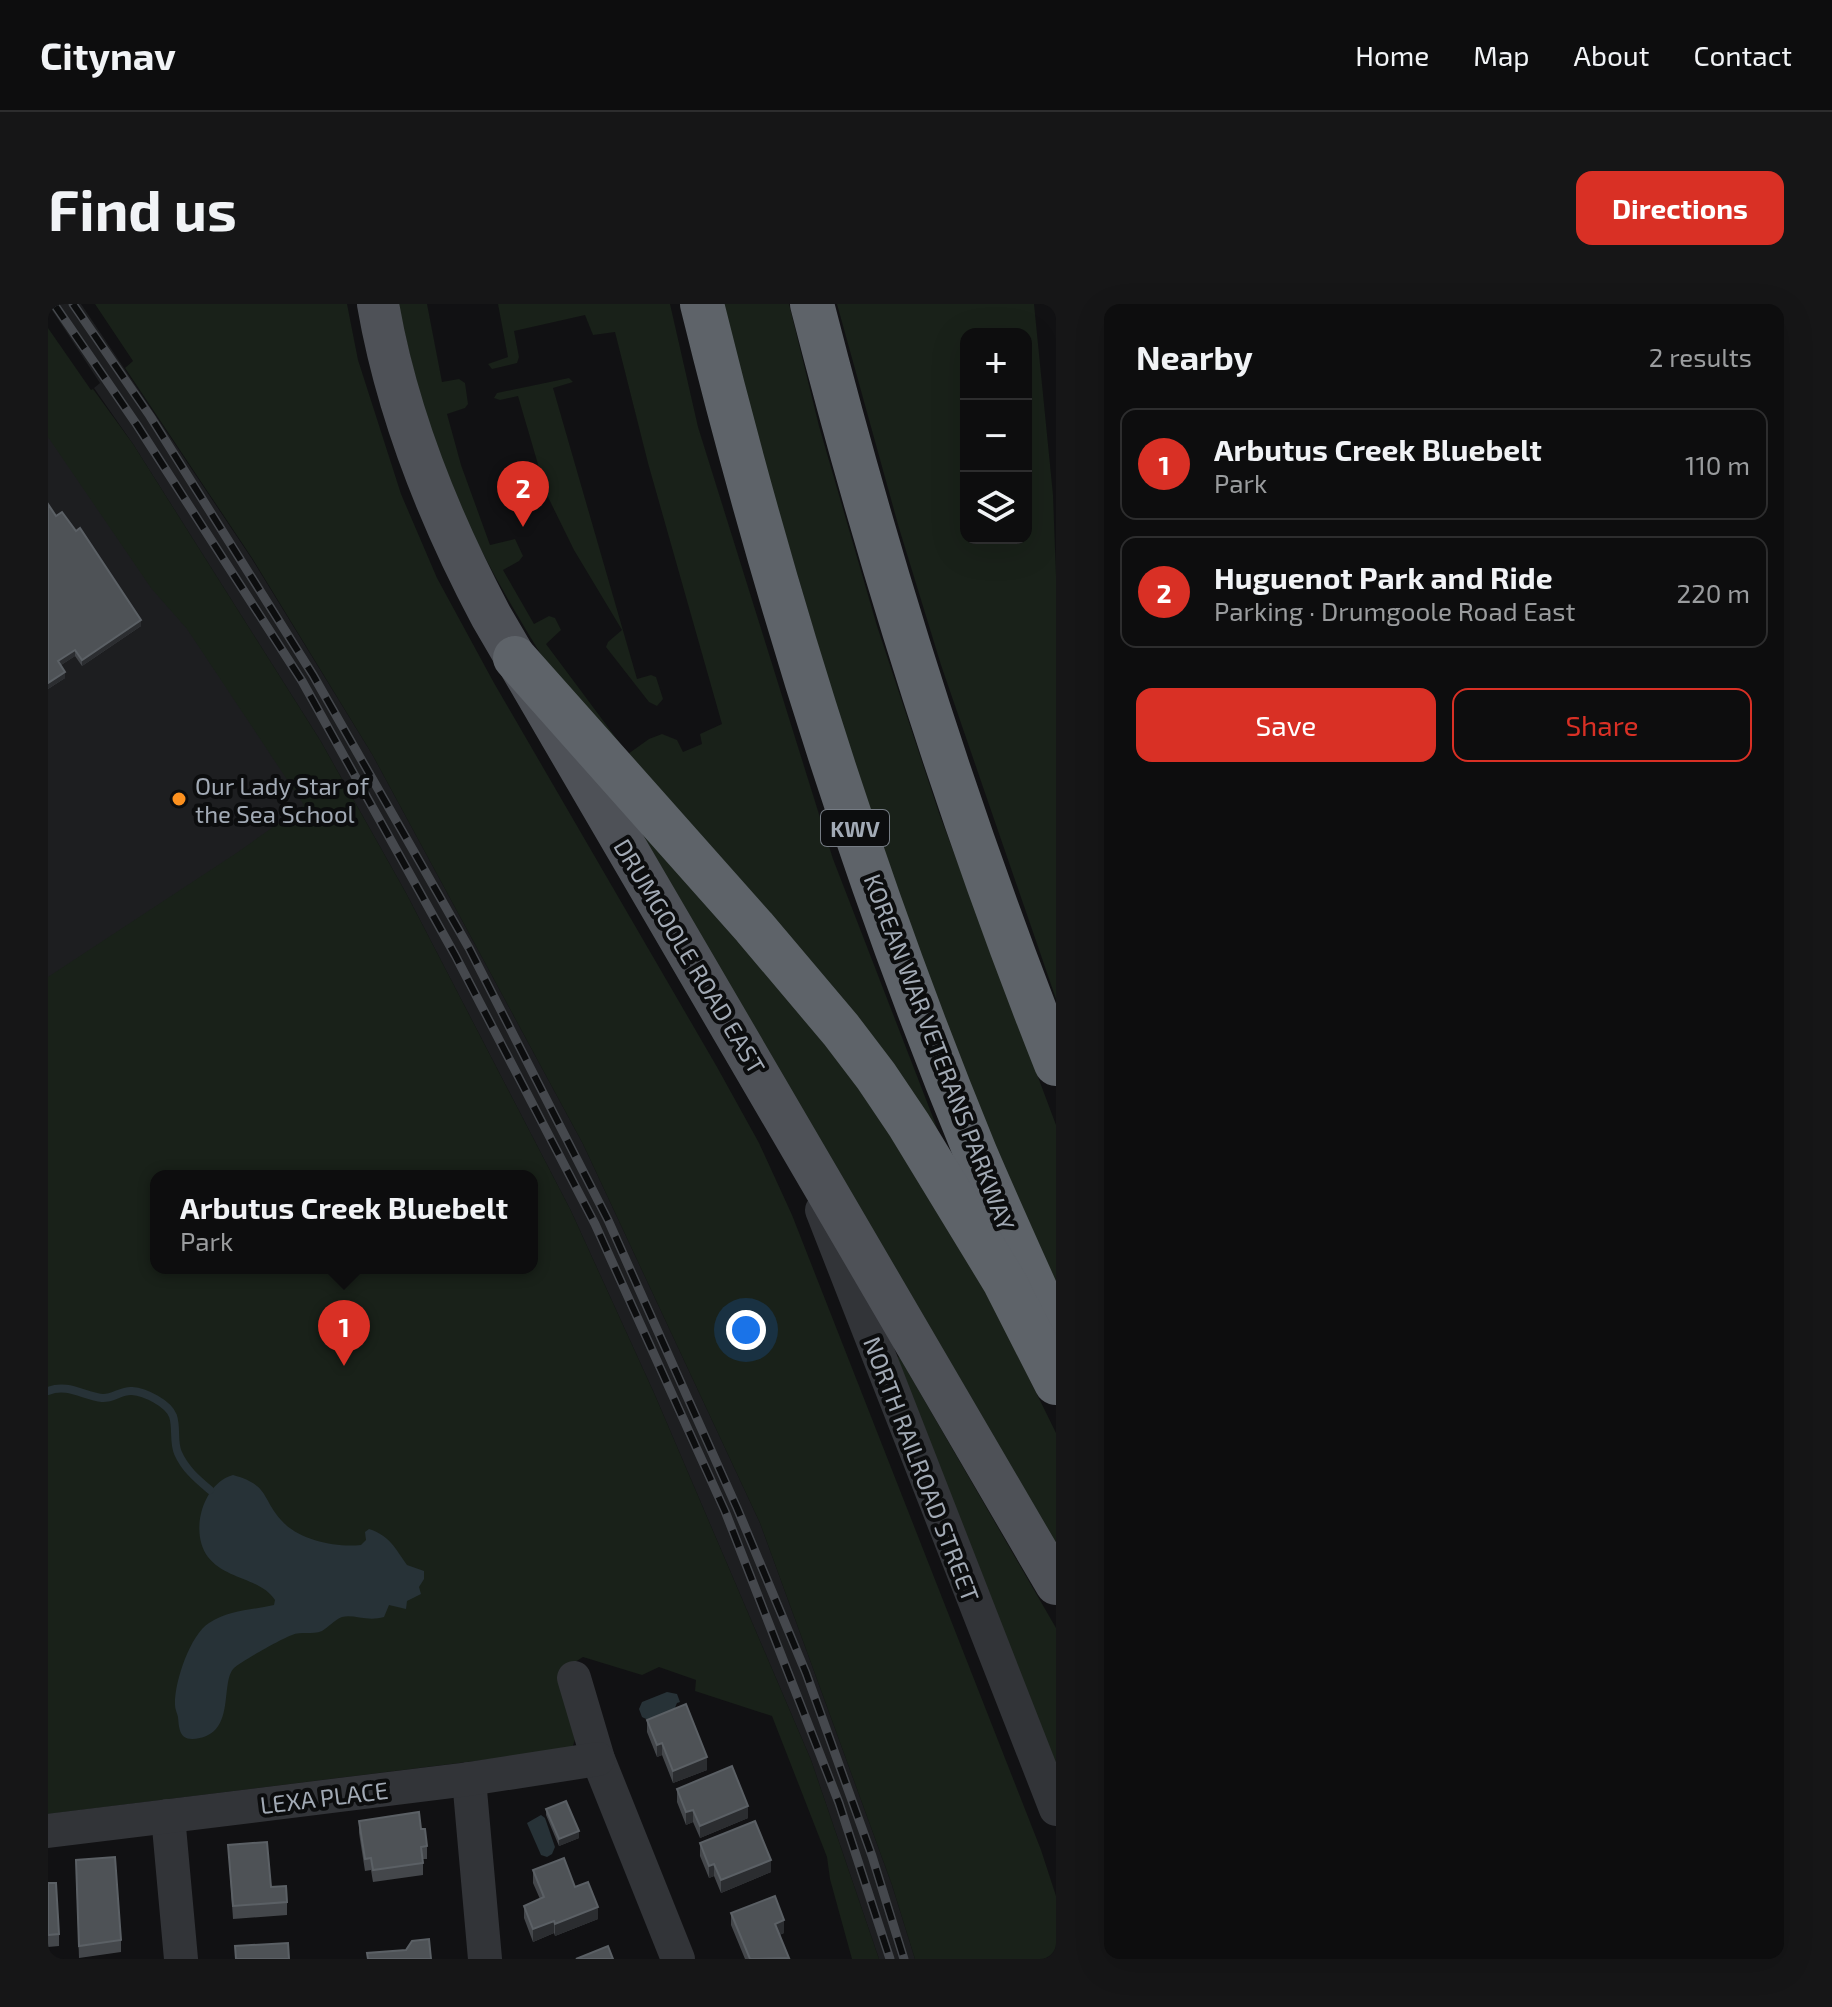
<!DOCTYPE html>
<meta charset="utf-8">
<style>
:root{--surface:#0d0d0e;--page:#161617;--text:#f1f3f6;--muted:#9a9c9e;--line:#2d2d2e;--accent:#d93025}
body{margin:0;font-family:"Exo 2",sans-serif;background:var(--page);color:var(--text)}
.controls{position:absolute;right:24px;top:24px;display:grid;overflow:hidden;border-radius:16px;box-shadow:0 8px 32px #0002}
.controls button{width:72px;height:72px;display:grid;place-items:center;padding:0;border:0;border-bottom:2px solid var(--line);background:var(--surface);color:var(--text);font:40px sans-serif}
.you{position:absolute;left:698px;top:1026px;width:28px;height:28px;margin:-20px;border:6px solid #fff;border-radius:50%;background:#1a73e8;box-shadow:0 0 0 12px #1a73e833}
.badge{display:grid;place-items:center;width:52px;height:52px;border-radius:50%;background:var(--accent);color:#fff;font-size:26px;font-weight:700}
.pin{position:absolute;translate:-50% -66px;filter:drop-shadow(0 2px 4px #0008)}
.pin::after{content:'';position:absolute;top:42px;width:28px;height:24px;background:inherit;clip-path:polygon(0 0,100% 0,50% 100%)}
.popup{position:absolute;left:102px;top:866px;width:388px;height:104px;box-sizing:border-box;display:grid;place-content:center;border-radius:16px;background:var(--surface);filter:drop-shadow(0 2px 6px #0005);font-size:26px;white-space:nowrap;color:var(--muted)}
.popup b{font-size:30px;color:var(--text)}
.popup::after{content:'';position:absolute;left:50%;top:100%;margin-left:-16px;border:16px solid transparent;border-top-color:var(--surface)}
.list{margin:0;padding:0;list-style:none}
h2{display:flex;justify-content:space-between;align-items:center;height:104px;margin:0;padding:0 32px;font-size:34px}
h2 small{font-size:26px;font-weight:400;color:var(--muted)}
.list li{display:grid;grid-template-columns:52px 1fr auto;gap:24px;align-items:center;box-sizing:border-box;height:112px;margin:0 16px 16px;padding:0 16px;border:2px solid var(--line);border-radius:16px}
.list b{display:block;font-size:30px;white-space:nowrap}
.list p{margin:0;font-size:26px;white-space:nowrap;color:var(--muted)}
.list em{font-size:26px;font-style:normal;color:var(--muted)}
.actions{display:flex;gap:16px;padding:24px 32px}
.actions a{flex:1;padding:18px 0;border:2px solid var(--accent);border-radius:16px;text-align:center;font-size:28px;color:var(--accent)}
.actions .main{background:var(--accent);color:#fff}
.icon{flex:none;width:44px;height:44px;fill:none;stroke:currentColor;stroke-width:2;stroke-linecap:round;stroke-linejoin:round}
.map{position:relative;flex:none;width:1008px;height:1655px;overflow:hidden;border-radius:16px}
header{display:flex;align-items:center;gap:48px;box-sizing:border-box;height:112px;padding:0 40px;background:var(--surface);border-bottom:2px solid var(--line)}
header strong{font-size:38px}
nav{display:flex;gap:44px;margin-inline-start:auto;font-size:28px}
.intro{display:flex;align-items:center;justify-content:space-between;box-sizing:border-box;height:192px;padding:0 48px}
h1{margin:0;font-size:56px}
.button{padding:20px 36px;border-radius:16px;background:var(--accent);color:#fff;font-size:28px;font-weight:700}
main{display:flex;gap:48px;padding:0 48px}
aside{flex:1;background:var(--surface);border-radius:16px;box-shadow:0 8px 32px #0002}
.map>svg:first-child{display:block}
.built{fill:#1d1e20}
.green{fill:#192119;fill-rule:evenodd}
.water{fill:#273237}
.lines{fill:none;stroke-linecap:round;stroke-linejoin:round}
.stream{stroke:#273237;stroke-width:8}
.minor{stroke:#323438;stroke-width:34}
.major{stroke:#4e5157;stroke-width:42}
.highway{stroke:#5e6369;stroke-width:44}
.rail-casing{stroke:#45484d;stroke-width:9}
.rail{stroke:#0c0d0e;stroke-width:6;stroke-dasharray:18;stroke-linecap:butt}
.wall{fill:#44474b}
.shaded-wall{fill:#2b2d30}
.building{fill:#4e5256;stroke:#5b6065;stroke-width:2}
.poi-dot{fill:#fd911f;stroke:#0c0d0e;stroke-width:3}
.labels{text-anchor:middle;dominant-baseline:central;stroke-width:8;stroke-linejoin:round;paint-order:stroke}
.shield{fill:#0c0d0e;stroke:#757b83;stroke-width:2}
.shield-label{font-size:22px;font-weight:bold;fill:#a2aab5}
.poi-label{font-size:24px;fill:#a2aab5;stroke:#0c0d0e;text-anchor:start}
.street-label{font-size:24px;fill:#a2aab5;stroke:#0c0d0e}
</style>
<header>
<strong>Citynav</strong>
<nav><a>Home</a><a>Map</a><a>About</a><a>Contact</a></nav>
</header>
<div class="intro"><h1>Find us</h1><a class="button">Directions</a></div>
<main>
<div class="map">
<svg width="1008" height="1655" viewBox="0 0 1008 1655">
<rect width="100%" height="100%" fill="#111113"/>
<g class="built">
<path d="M0,0H33L204,255L324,450L535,840L712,1219L844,1581L867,1655H831L763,1456L606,1089L523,907L358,589L272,436L85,140L46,84L52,79Z"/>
<path d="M0,113L324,592L0,699Z"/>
</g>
<g class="green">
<path d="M47,0H299L310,56L353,190L389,274L446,379L669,763L711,839L744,911L993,1546L1008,1592V1655H867L844,1581L712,1219L535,840L324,450L204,254L77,64L85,57Z"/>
<path d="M350,0H379L394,78L411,75L417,79L420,100L417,104L399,110L413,161L442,241L467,235L475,252L471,257L455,266L486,320L501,312L507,314L513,326L498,340L580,450L601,435L614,430L629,436L635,448L654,440L652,430L674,420L600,159L567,28L545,31L537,11L466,27L471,53L469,59L444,65L440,60L460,53L450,0H622L650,123L785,555L891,829L495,354C458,294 422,231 396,165C375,112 363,55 350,0Z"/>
<path d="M670,0H741L771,122L829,322L891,509L1008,821V998L834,559Z"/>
<path d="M789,0H986L1005,191L1008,272V695L893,361L851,224ZM918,30H978V234H918Z"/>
<path d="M0,24L43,86L45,85L85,140L272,436L358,589L523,907L606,1089L763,1456L831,1655H804L782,1575L779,1553L724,1412L647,1387L648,1376L611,1363L594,1371L535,1353L513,1367L530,1426L524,1445L0,1510V673L190,548L256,501L139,325L103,284L0,133ZM108,872H484V964H108Z"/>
<path d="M521,74L525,78L505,84L589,375L603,371L608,373L615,395L609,402L601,398L558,343L560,338L574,326L526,246L499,191L470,92L452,96L446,94L449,89Z"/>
<path d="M578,505L629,557L881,870L1008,1129V1246Z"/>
<path d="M846,1051L852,1054L1008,1324V1479Z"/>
</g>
<g class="water">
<path d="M185,1171C221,1181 213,1193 233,1216C250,1236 288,1244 313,1241L318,1236L317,1228L321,1225C342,1232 347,1244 359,1261L376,1267V1275L371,1283L373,1290L359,1297L358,1305L341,1301L336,1313C319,1318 306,1310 294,1313C286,1316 281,1323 274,1327C264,1331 253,1327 244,1331C235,1334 192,1358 186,1364C171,1379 190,1433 144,1435C131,1435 131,1423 130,1413C129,1409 127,1405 127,1401C126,1379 142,1331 161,1319C181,1306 204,1306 226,1301L227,1296C213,1274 178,1276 160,1253C141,1228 155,1179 185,1171Z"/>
<path d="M619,1388L629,1390L632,1398L629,1399L626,1406L600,1416L594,1413L591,1405L594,1398Z"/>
<path d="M493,1511L497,1514L507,1543L504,1550L499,1553L493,1551L479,1519Z"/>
</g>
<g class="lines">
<path class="stream" d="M0,1087C19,1079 36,1092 54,1094C65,1095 73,1086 84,1087C97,1088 120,1099 125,1112C129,1124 125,1138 130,1149C137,1165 149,1175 162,1186"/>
<g class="minor">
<path d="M774,906L1008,1505"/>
<path d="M526,1374L550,1455L630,1655"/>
<path d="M421,1475L437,1655"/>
<path d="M120,1512L133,1655"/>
<path d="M0,1527L421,1475L550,1455"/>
</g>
<path class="major" d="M330,0C349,110 391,214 443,312L1008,1280"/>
<g class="highway">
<path d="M654,0C725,288 814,573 927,848C953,909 981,970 1008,1031"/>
<path d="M764,0C830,258 910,513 1008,760"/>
<path d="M467,354L706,623L793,726L828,772L861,821L956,977L1008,1079"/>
</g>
<g class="rail-casing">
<g id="rail">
<path d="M6,0L89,121L254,377L407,651L547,920L677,1207L791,1499L842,1655"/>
<path d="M25,0L102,112L265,371L421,644L560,916L689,1204L758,1369L824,1552L856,1655"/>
</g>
</g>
<use href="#rail" class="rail"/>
</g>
<g class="wall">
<path d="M8,212L93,322L34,362L27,352L13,361L17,374L0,385Z"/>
<path d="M599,1416L659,1466L625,1479L614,1451L609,1453L599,1428Z"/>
<path d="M629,1485L700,1514L652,1534L645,1518L638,1521L629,1498Z"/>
<path d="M498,1505L531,1534L511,1542L498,1511Z"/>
<path d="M311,1517L373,1525L379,1542V1555H375V1571L325,1578L323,1566L317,1567L311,1529Z"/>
<path d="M652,1539L723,1568L673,1589L666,1572L661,1574L652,1552Z"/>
<path d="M180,1541L239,1598V1611L185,1615Z"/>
<path d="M485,1566L527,1583L550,1615L507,1632L506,1629L485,1638L476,1614V1602L492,1595L485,1579Z"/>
<path d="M28,1568L73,1636V1648L31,1654Z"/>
<path d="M0,1579L11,1630V1642L0,1643Z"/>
<path d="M683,1609L736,1629L731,1631L741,1655H697L683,1621Z"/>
</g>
<g class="shaded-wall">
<path d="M93,316V322L34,362V356Z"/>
<path d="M27,346V352L10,363V357Z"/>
<path d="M17,368V374L0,385V379Z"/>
<path d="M614,1439V1451L609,1453V1441Z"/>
<path d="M659,1453V1466L625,1479V1467Z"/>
<path d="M700,1502V1514L652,1534V1522Z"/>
<path d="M645,1506V1518L638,1521V1508Z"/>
<path d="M531,1527V1534L511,1542V1535Z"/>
<path d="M723,1556V1568L673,1589V1576Z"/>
<path d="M666,1560V1572L661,1574V1562Z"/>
<path d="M550,1603V1615L507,1632V1620Z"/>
<path d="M736,1616V1629L727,1633V1620Z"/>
<path d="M506,1617V1629L485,1638V1625Z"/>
</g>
<g class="building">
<path d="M0,200L8,212L14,208L28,227L32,224L93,316L34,356L27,346L10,357L17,368L0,379Z"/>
<path d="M638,1400L659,1453L625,1467L614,1439L609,1441L599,1416Z"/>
<path d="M684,1462L700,1502L652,1522L645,1506L638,1508L629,1485Z"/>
<path d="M518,1497L531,1527L511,1535L498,1505Z"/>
<path d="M371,1508L373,1525H377L379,1542L373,1543L375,1559L325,1566L323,1554L317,1555L311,1517Z"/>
<path d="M707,1517L723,1556L673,1576L666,1560L661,1562L652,1539Z"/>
<path d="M219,1538L223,1583L238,1582L239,1598L185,1602L180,1541Z"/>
<path d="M67,1553L73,1636L31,1642L28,1556Z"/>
<path d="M516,1554L527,1583L540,1578L550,1603L507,1620L506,1617L485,1625L476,1602L496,1593L485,1566Z"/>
<path d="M0,1579H8L11,1630L0,1631Z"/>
<path d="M727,1592L736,1616L727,1620L741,1654L702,1655L683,1609Z"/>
<path d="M381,1635L383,1655H320L319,1649L358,1646L364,1637Z"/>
<path d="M240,1639L241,1655H188L187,1642Z"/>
<path d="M560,1642L565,1655H528Z"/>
</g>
<circle class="poi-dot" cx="131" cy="495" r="8"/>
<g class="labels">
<rect class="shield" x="773" y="506" width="68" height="36" rx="6"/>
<g class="shield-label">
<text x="807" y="524">KWV</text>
</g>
<g class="poi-label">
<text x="147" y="481">Our Lady Star of<tspan x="147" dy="28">the Sea School</tspan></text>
</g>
<g class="street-label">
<text transform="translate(642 652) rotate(59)">DRUMGOOLE ROAD EAST</text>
<text transform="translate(892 748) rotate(69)">KOREAN WAR VETERANS PARKWAY</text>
<text transform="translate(874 1165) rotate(69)">NORTH RAILROAD STREET</text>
<text transform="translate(276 1493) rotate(-7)">LEXA PLACE</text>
</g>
</g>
</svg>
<div class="controls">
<button>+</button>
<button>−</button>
<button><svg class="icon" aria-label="layers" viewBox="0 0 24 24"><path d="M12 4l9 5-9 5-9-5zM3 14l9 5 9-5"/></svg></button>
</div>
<div class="you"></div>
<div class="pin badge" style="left:296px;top:1062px">1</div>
<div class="popup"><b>Arbutus Creek Bluebelt</b>Park</div>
<div class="pin badge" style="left:475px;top:223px">2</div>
</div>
<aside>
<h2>Nearby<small>2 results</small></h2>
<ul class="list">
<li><span class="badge">1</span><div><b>Arbutus Creek Bluebelt</b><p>Park</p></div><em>110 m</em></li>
<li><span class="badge">2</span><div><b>Huguenot Park and Ride</b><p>Parking · Drumgoole Road East</p></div><em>220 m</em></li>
</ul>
<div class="actions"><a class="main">Save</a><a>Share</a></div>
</aside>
</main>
